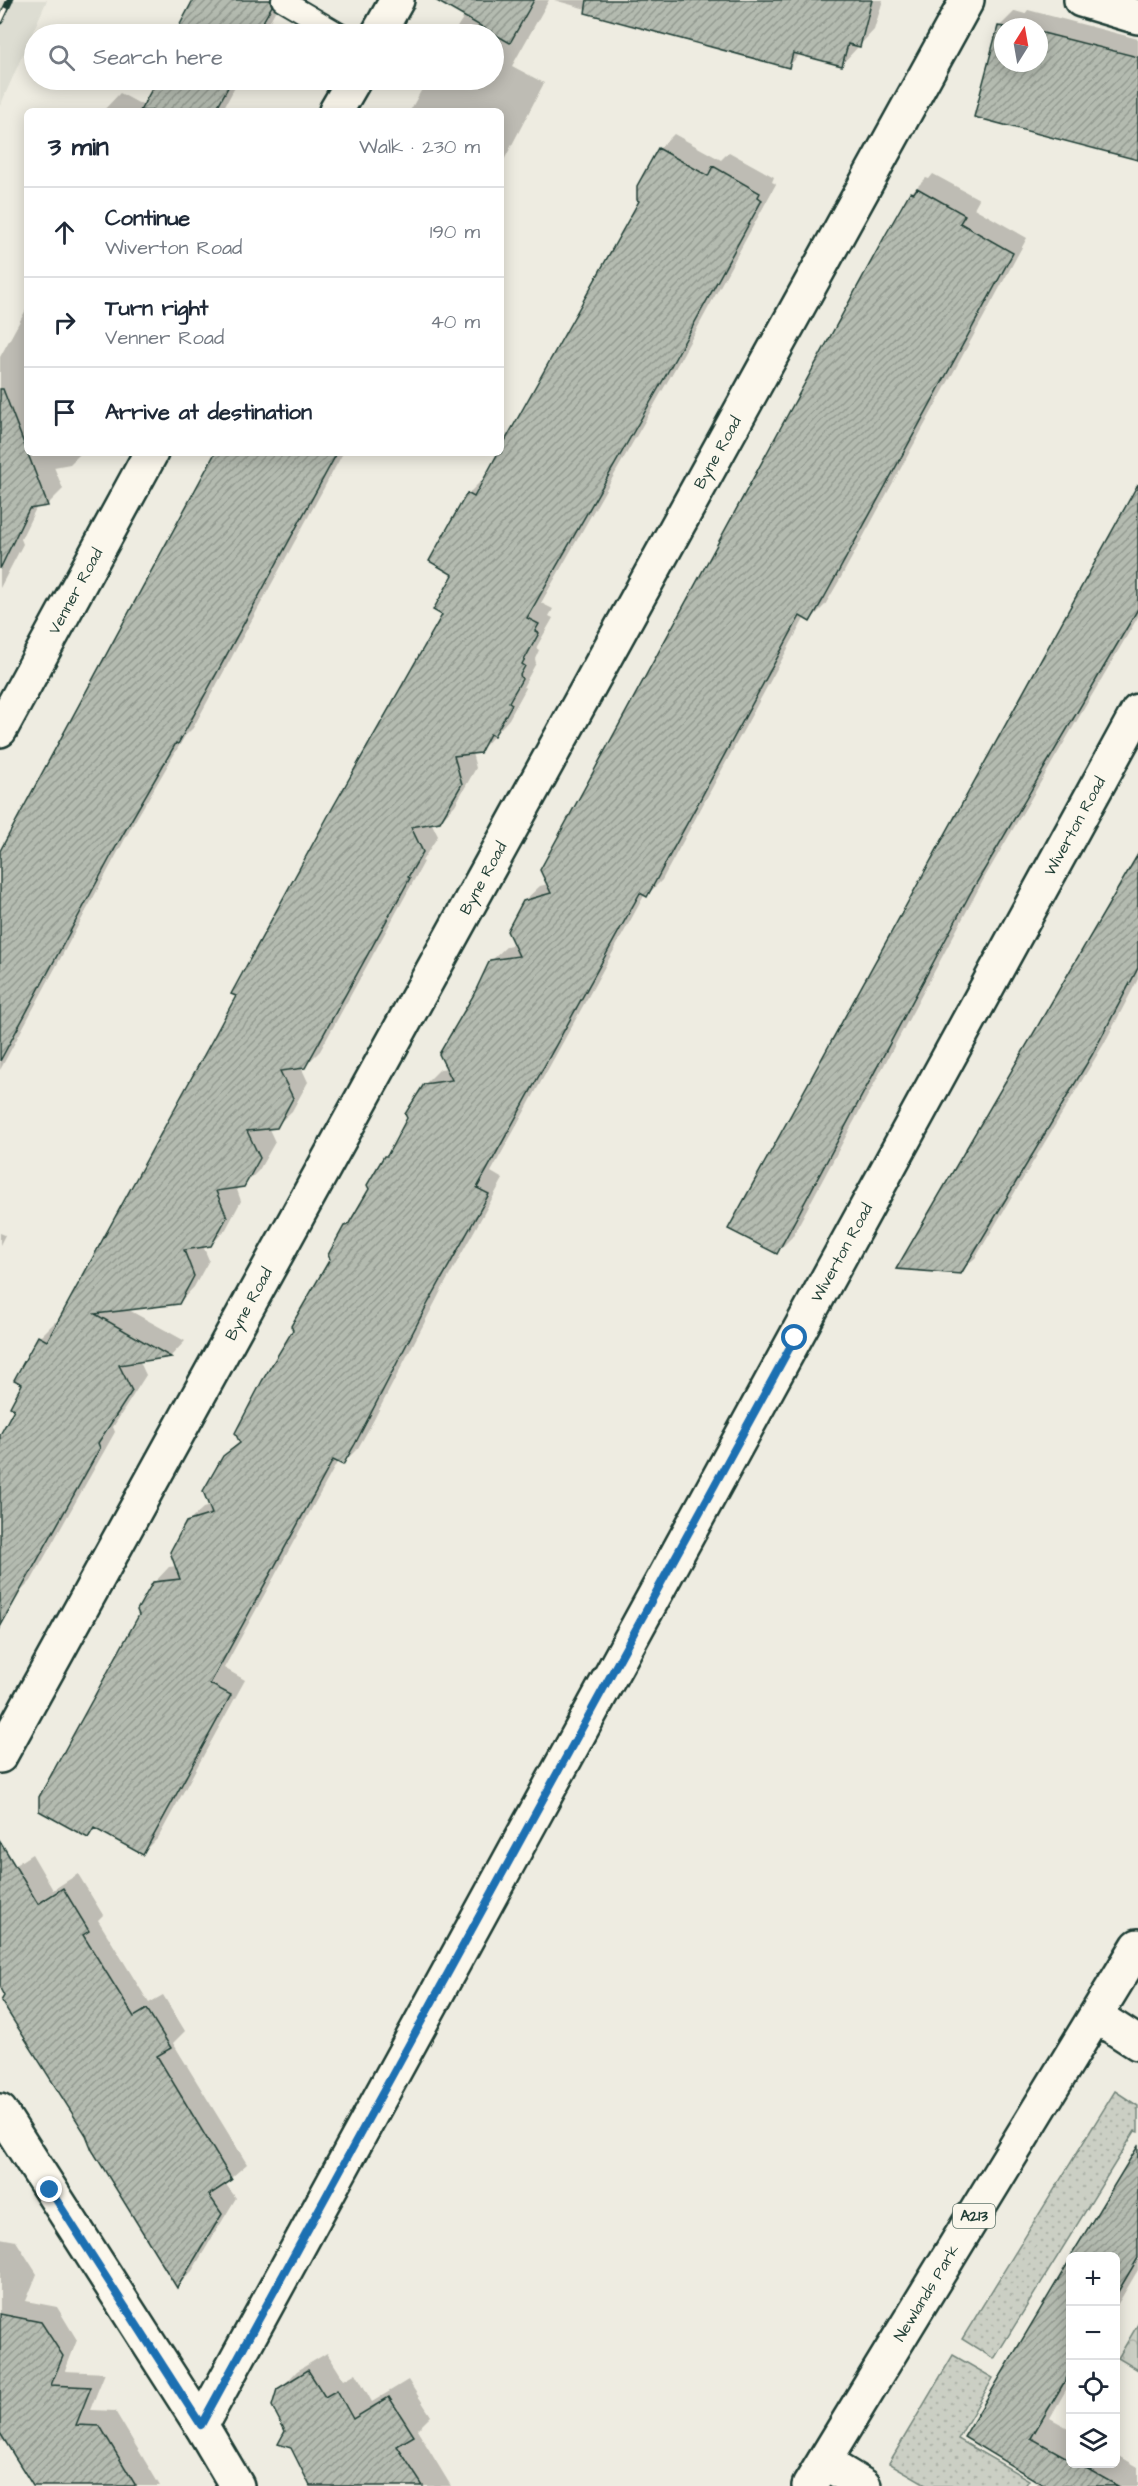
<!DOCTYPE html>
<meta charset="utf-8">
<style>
:root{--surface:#fff;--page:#f2f2f3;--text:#1f2937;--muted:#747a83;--line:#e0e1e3}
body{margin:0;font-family:"Architects Daughter",sans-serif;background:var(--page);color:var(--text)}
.controls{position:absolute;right:18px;bottom:18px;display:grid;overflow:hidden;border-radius:9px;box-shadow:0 3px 15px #0003}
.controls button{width:54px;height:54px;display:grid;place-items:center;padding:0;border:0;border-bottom:2px solid var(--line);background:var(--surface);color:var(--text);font:30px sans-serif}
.compass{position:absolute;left:994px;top:18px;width:54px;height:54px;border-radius:50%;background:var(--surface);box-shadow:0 3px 15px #0003;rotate:11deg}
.stop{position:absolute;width:18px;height:18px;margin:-14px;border:4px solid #1f6fb2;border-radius:50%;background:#fff}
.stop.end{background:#1f6fb2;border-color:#fff;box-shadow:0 2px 6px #0008}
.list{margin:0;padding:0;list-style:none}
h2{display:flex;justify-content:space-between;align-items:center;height:78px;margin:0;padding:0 24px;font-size:26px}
h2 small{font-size:20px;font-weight:400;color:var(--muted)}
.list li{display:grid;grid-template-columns:39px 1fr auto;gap:18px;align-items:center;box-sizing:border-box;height:90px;padding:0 24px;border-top:2px solid var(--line)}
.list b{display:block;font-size:22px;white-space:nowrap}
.list p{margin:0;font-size:20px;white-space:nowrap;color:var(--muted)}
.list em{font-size:20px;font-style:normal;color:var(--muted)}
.icon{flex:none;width:33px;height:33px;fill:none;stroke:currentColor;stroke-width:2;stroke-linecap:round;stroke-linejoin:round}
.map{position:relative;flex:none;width:1138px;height:2486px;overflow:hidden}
.search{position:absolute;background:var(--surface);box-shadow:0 3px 15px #0003;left:24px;top:24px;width:480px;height:66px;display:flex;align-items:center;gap:15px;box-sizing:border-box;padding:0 21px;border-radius:33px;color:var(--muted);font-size:22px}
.panel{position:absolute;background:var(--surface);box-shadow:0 3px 15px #0003;left:24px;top:108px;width:480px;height:348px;border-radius:9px}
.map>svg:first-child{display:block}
.built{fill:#ddddd2}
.grass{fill:url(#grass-dots);stroke:#75867c;stroke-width:1.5}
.park{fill:url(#park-crowns);stroke:#75867c;stroke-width:1.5}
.shadow{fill:#0003;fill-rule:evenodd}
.building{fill:url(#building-hatch);stroke:#1f3d34;stroke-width:1.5}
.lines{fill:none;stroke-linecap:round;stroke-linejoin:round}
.lane-casing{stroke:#1f3d34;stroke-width:24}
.street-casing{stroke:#1f3d34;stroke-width:38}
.primary-casing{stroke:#1f3d34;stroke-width:38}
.lane{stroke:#fbf7ec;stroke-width:20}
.street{stroke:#fbf7ec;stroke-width:33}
.primary{stroke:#fbf7ec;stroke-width:33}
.rail-casing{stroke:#1f3d34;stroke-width:7}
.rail{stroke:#fbf7ec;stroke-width:4.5;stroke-dasharray:14;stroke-linecap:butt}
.route{stroke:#1f6fb2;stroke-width:8}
.labels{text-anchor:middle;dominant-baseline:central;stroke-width:6;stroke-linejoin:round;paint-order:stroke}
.shield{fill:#fbf7ec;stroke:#61756b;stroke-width:1.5}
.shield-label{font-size:15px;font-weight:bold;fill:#1f3d34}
.street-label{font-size:16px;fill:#1f3d34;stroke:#fbf7ec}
</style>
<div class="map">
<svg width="1138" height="2486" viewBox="0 0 1138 2486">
<defs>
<pattern id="grass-dots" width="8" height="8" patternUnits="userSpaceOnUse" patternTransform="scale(1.5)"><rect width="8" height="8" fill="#cbcfc4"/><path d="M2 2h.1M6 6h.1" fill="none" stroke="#aeb3a9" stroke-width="1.8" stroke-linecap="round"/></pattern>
<pattern id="park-crowns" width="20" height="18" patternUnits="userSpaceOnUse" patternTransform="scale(1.5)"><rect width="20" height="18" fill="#cbcfc4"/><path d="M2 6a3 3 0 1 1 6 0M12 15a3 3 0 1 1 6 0" fill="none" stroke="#aeb3a9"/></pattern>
<pattern id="building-hatch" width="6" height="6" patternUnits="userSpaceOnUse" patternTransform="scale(1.5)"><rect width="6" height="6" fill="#b4bbb0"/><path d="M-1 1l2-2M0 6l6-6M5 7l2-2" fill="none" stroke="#929990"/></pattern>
</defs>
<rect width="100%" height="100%" fill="#eeece1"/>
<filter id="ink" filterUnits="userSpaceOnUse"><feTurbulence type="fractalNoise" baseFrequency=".0167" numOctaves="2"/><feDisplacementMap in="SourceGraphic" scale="12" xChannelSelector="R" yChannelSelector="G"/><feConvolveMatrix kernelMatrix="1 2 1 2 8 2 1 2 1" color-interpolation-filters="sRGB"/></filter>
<g filter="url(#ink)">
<path class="built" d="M0,0H47L0,106Z"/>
<g class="grass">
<path d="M1115,2091L1138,2106V2132L1135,2131L994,2359L962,2339Z"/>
<path d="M953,2355L993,2378L958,2439L1029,2480L1025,2486H929L889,2463Z"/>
</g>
<path class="park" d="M1138,2324V2370L1118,2358Z"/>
<g class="shadow">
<path d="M195,0H281L263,34H176Z"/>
<path d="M474,0H549L512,66L544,83L501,166V111H410L427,80H494V34H453Z"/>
<path d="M554,0H883L874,30L842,64L801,53L789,66Z"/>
<path d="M1028,10L1138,39V159L976,116L1000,26L1015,11L1025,14ZM1003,27H1039V63H1003Z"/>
<path d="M159,80H239L222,111H103L120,93L144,106Z"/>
<path d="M674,134L721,160L729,152L774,177L772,182L776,184L681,358L541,603L553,609L549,616L553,618L536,648L539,650L535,659L536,663L523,687L526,688L509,719L494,736L479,752L472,753L476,768L455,805L440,821L431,822L438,836L422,861L424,862L320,1051L304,1067H301L308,1082L292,1111L276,1126L268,1127L275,1142L259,1170L243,1186L236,1187L241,1201L226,1229L211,1245L203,1246L209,1260L194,1287L179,1303L127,1309L185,1341L171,1356L139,1360L146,1375L113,1427L115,1432L31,1581L16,1596L0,1595V1438L16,1409L40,1337L55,1322L58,1324L444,615L455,574L468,494L483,479L485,480L501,453L642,201L659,149Z"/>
<path d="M933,174L979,199L974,208L1027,238L839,581L825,605L810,620L805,617L662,880L647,895L645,894L491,1172L503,1179L442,1289L370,1427L358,1448L343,1463L338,1461L224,1668L245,1680L158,1838L143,1853L96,1827L88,1836L140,1615L154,1583L169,1567L177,1566L187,1523L203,1508L210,1506L224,1457L240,1441L332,1259L345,1227L355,1217L425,1084L440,1069L448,1068L474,997L491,961L507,946L515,944L524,901L540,886L548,884L911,193L926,178L929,179Z"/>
<path d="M27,308V453H81L70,464L54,467L63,489L47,505L37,506L21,539L23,544L0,588V357Z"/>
<path d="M217,453H343L193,728L185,736L132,826L0,1070V854Z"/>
<path d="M1138,484V617L986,875L792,1237L777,1252Z"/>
<path d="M1138,856V979L1105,1042L976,1257L960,1272Z"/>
<path d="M0,1233L5,1235L0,1245Z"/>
<path d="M32,1854L53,1890L78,1874L103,1915L98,1920L149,2003L163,1995L185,2031L173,2043L247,2164L225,2183L236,2198L192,2271L177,2286L0,1986V1875Z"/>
<path d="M1138,2154V2270L1116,2307V2256H1074L1131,2161Z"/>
<path d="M0,2238L16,2241L37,2274L26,2301L57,2307L77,2340L65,2371L105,2373L90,2410L115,2411L160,2486H34L6,2439L0,2442Z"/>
<path d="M1070,2262V2383L1050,2418L1070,2429V2464H1116V2454L1138,2467V2486H1035L1038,2480L966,2436Z"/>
<path d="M327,2353L344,2380L356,2373L372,2402L408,2380L431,2416L417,2430L451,2486H312L286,2431L279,2390L297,2371Z"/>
</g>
<g class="building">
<path d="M193,0H270L272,6L256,34H175Z"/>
<path d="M435,0H534L510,43Z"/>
<path d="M587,0H872L860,47L848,44L842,66L793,53L789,68L585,13Z"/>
<path d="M998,26L1004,27L1003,63H1039V32L1138,57V160L974,117Z"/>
<path d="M157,80H232L215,111H140Z"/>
<path d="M658,148L708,176L713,166L760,193L758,197L762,200L666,375L527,618L539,624L535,631L539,633L522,664L525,666L520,675L522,679L509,702L512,704L494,736L490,734L480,753L454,756L462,784L440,822L411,827L423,852L408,877L410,878L305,1068L280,1071L293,1098L277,1128L247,1131L260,1158L244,1187L216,1191L227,1217L211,1246L184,1250L194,1276L179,1304L95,1314L171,1357L119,1365L132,1391L98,1443L100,1448L0,1627V1435L14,1409L10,1407L22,1384L14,1380L38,1336L47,1341L215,1035L236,996L231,994L328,816L442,615L433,610L453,575L429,561L467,493L474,497L498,453H501V448L639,201L637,200V186Z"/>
<path d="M917,188L965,215L960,223L1013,253L824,598L810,622L800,616L647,897L640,893L477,1188L489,1194L427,1305L355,1444L343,1465L333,1460L210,1684L231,1695L143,1855L94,1828L88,1838L39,1811V1797L139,1615L137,1610L153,1582L180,1579L170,1552L186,1522L212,1514L203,1491L223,1456L240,1443L235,1433L262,1381L293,1330L291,1326L330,1259L328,1255L344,1226L348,1225L369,1189L367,1185L384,1156H387L407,1118L405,1114L424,1084L452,1080L439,1054L473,996L490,960L519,956L507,931L523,901L551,893L540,870L886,234L910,192L914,193Z"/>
<path d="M0,389H3L48,506L29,509L0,569Z"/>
<path d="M215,453H337L178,744L176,743L118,843L0,1061V851Z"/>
<path d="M1138,484V609L971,892L777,1254L728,1229Z"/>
<path d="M1138,854V968L1092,1055L961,1274L896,1269Z"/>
<path d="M0,1841L38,1904L63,1888L89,1931L83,1935L134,2017L147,2009L171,2048L157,2056L232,2180L209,2195L222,2214L177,2288L92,2150L86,2135L1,2001L4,1996L0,1988Z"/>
<path d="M1138,2146V2258L1116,2295V2256H1071Z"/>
<path d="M1071,2258V2371L1031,2438L1071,2460V2463H1077L1118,2486H1045L964,2437Z"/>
<path d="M0,2314L41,2322L63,2356L51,2385L91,2387L76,2425L100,2426L136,2486H33L0,2433Z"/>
<path d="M308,2370L325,2397L337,2390L353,2419L389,2397L414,2436L397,2446L423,2486H310L291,2448L278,2444L285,2431L272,2406L277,2389Z"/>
</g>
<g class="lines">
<g class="lane-casing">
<path id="lane" d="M282,0L340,34"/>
</g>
<g class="street-casing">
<g id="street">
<path d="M1081,0L1138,17"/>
<path d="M378,34L397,0"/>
<path d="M336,111L354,80"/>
<path id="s1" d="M0,730L151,453"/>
<path id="s2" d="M0,1756L967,0"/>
<path d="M1096,2016L1138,2043"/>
<path d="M0,2111L201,2425L237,2486"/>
<path id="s3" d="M201,2425L1138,711"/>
<path d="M824,2462L864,2486"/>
</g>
</g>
<g class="primary-casing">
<g id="primary">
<path id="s4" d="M809,2486L1138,1946"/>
</g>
</g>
<use href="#lane" class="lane"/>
<use href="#street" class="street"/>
<use href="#primary" class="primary"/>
<g class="rail-casing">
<path id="rail" d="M0,21L10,0"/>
</g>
<use href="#rail" class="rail"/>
</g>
</g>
<g class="lines" filter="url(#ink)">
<path class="route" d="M50,2190L201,2425L795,1338"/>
</g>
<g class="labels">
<rect class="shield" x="953" y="2204" width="42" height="24" rx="4.5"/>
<g class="shield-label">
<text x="974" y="2216">A213</text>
</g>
<g class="street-label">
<text stroke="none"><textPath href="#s2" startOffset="1488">Byne Road</textPath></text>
<text stroke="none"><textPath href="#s1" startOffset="158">Venner Road</textPath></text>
<text stroke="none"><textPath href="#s3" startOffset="1822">Wiverton Road</textPath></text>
<text stroke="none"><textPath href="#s2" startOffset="1002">Byne Road</textPath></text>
<text stroke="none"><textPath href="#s3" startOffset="1336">Wiverton Road</textPath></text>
<text stroke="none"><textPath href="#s2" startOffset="516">Byne Road</textPath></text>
<text stroke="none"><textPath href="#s4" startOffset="226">Newlands Park</textPath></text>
</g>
</g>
</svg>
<div class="controls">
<button>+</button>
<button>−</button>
<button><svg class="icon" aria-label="locate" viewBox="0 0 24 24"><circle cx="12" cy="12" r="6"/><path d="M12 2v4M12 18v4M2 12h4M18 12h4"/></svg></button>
<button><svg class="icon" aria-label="layers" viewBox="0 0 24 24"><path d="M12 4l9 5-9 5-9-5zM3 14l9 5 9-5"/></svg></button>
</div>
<svg class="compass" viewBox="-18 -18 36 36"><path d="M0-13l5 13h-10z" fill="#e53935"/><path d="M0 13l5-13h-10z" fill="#747a83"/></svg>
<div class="stop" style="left:795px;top:1338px"></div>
<div class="stop end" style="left:50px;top:2190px"></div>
<div class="search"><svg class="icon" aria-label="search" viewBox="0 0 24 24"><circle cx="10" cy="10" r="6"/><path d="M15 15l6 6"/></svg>Search here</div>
<section class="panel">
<h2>3 min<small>Walk · 230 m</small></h2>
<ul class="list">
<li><svg class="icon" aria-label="ahead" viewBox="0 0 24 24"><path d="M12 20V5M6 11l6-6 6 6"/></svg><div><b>Continue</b><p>Wiverton Road</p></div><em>190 m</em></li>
<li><svg class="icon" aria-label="right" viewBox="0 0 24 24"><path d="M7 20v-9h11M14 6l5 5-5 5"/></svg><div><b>Turn right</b><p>Venner Road</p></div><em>40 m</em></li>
<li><svg class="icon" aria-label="arrive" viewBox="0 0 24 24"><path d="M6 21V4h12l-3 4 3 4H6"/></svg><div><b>Arrive at destination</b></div></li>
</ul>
</section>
</div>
